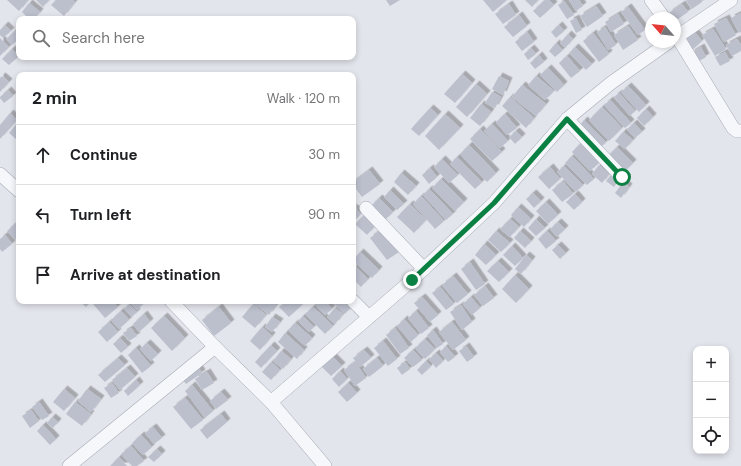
<!DOCTYPE html>
<meta charset="utf-8">
<style>
:root{--surface:#fff;--page:#f6f6f6;--text:#202124;--muted:#757577;--line:#e0e0e0}
body{margin:0;font-family:"DM Sans",sans-serif;background:var(--page);color:var(--text)}
.controls{position:absolute;right:12px;bottom:12px;display:grid;overflow:hidden;border-radius:8px;box-shadow:0 2px 6px #0003}
.controls button{width:36px;height:36px;display:grid;place-items:center;padding:0;border:0;border-bottom:1px solid var(--line);background:var(--surface);color:var(--text);font:20px sans-serif}
.compass{position:absolute;left:645px;top:12px;width:36px;height:36px;border-radius:50%;background:var(--surface);box-shadow:0 2px 6px #0003;rotate:297deg}
.stop{position:absolute;width:12px;height:12px;margin:-9px;border:3px solid #0b8043;border-radius:50%;background:#fff}
.stop.end{background:#0b8043;border-color:#fff;box-shadow:0 1px 4px #0008}
.list{margin:0;padding:0;list-style:none}
h2{display:flex;justify-content:space-between;align-items:center;height:52px;margin:0;padding:0 16px;font-size:17px}
h2 small{font-size:13px;font-weight:400;color:var(--muted)}
.list li{display:grid;grid-template-columns:26px 1fr auto;gap:12px;align-items:center;box-sizing:border-box;height:60px;padding:0 16px;border-top:1px solid var(--line)}
.list b{display:block;font-size:15px;white-space:nowrap}
.list em{font-size:13px;font-style:normal;color:var(--muted)}
.icon{flex:none;width:22px;height:22px;fill:none;stroke:currentColor;stroke-width:2;stroke-linecap:round;stroke-linejoin:round}
.map{position:relative;flex:none;width:741px;height:466px;overflow:hidden}
.search{position:absolute;background:var(--surface);box-shadow:0 2px 6px #0003;left:16px;top:16px;width:340px;height:44px;display:flex;align-items:center;gap:10px;box-sizing:border-box;padding:0 14px;border-radius:8px;color:var(--muted);font-size:15px}
.panel{position:absolute;background:var(--surface);box-shadow:0 2px 6px #0003;left:16px;top:72px;width:340px;height:232px;border-radius:8px}
.map>svg:first-child{display:block}
.building{fill:#bcc0cd;filter:url(#shadow)}
.lines{fill:none;stroke-linecap:round;stroke-linejoin:round}
.street-casing{stroke:#a7abb7;stroke-width:14}
.street{stroke:#f6f7fa;stroke-width:13}
.route{stroke:#0b8043;stroke-width:5}
</style>
<div class="map">
<svg width="741" height="466" viewBox="0 0 741 466">
<defs>
<filter id="shadow"><feDropShadow dx="3.5" dy="-3.5" stdDeviation="0" flood-color="#0004"/></filter>
</defs>
<rect width="100%" height="100%" fill="#e3e5ec"/>
<g class="building">
<path d="M7,0H28L19,11Z"/>
<path d="M36,0H49L43,7Z"/>
<path d="M56,0H73L75,2L64,16L51,5Z"/>
<path d="M386,0H400L390,6Z"/>
<path d="M483,0H507L493,12Z"/>
<path d="M525,0H538L532,7Z"/>
<path d="M545,0H549L554,5L540,18L533,11Z"/>
<path d="M569,0H579L583,6L576,11Z"/>
<path d="M687,0H701L702,2L692,9L686,1Z"/>
<path d="M564,1L574,15L567,19L558,5Z"/>
<path d="M29,3L40,12L34,19H29L22,12Z"/>
<path d="M509,4L516,15L503,24L495,14Z"/>
<path d="M682,4L688,12L675,21V18H672L669,13Z"/>
<path d="M596,6L603,16L587,27L580,16Z"/>
<path d="M628,7L645,30L638,35L621,12Z"/>
<path d="M741,13V32L739,33L731,18Z"/>
<path d="M618,14L624,24L611,32L605,22Z"/>
<path d="M519,15L527,26L513,37L504,27Z"/>
<path d="M576,18L582,30L576,33L570,21Z"/>
<path d="M726,18L736,35L724,42L714,24Z"/>
<path d="M5,25L11,31L3,38L0,35V30Z"/>
<path d="M559,25L564,31L556,38L551,32Z"/>
<path d="M628,26L638,40L623,50L614,35Z"/>
<path d="M605,27L616,45L608,50L597,32Z"/>
<path d="M692,29L702,41L691,51L681,39Z"/>
<path d="M713,29L726,49L715,56L702,35Z"/>
<path d="M15,31L19,35V39L12,45L6,39Z"/>
<path d="M527,32L534,42L522,51L515,42Z"/>
<path d="M593,33L609,54L599,62L583,41Z"/>
<path d="M568,34L573,39L565,48L560,43Z"/>
<path d="M0,38L9,47L0,56Z"/>
<path d="M737,39L741,45V51L732,56L726,45Z"/>
<path d="M556,43L563,50L555,57L549,51Z"/>
<path d="M575,47L592,64L586,70L569,53Z"/>
<path d="M701,47L706,57L696,63L691,53Z"/>
<path d="M531,48L536,54L528,60L524,54Z"/>
<path d="M12,49L19,56L9,65L2,59Z"/>
<path d="M725,52L730,61L720,66L715,57Z"/>
<path d="M539,55L544,62L535,69L530,63Z"/>
<path d="M567,56L580,71L571,78L559,63Z"/>
<path d="M548,68L564,85L557,92L540,75Z"/>
<path d="M462,74L472,83L455,103L444,94Z"/>
<path d="M2,76L9,82L0,92V78Z"/>
<path d="M499,76L509,81L503,95L492,89Z"/>
<path d="M536,76L554,91L545,100L528,85Z"/>
<path d="M476,84L487,94L467,117L456,107Z"/>
<path d="M522,85L546,104L536,116L512,97Z"/>
<path d="M628,86L646,105L639,112L621,92Z"/>
<path d="M8,90L13,96L4,103L0,98V97Z"/>
<path d="M492,92L501,97L495,108L485,103Z"/>
<path d="M619,93L635,111L630,116L614,97Z"/>
<path d="M510,97L534,118L526,128L502,106Z"/>
<path d="M610,100L631,123L625,128L604,105Z"/>
<path d="M481,104L491,112L480,126L470,118Z"/>
<path d="M602,107L622,128L609,141L589,120Z"/>
<path d="M430,108L438,115L419,136L411,129Z"/>
<path d="M646,109L653,117L644,126L637,118Z"/>
<path d="M10,113L17,120L0,139V125Z"/>
<path d="M445,114L460,128L439,150L425,136Z"/>
<path d="M505,114L517,128L507,135L496,122Z"/>
<path d="M584,120L606,142L600,148L579,126Z"/>
<path d="M19,121V137L17,140L9,133Z"/>
<path d="M634,123L642,132L635,138L627,129Z"/>
<path d="M492,124L508,141L500,148L484,131Z"/>
<path d="M480,129L502,152L492,161L470,139Z"/>
<path d="M516,131L522,137L515,144L509,137Z"/>
<path d="M623,132L633,140L625,149L615,141Z"/>
<path d="M581,143L599,163L590,171L572,152Z"/>
<path d="M469,145L496,173L487,182L460,154Z"/>
<path d="M617,147L633,163L622,174L606,158Z"/>
<path d="M572,156L594,179L587,185L565,163Z"/>
<path d="M457,157L482,182L475,189L450,164Z"/>
<path d="M442,159L458,175L449,183L434,167Z"/>
<path d="M599,165L609,174L602,183L592,174Z"/>
<path d="M564,166L583,185L576,192L557,172Z"/>
<path d="M550,167L560,179L549,189L538,177Z"/>
<path d="M430,168L437,177L429,184L422,175Z"/>
<path d="M369,170L380,184L362,197L353,185V182Z"/>
<path d="M401,173L416,186L408,195L394,182Z"/>
<path d="M611,175L619,180L614,187L606,181Z"/>
<path d="M441,179L464,202L455,211L432,188Z"/>
<path d="M563,181L573,194L562,202L552,190Z"/>
<path d="M623,182L629,187L621,198L615,193Z"/>
<path d="M429,189L453,214L446,220L423,195Z"/>
<path d="M390,190L404,204L397,210L384,197Z"/>
<path d="M533,193L541,201L534,208L526,199Z"/>
<path d="M575,194L582,202L574,210L566,202Z"/>
<path d="M421,196L444,221L435,229L413,204Z"/>
<path d="M379,198L393,212L385,220L371,206Z"/>
<path d="M546,202L558,215L548,224L536,211Z"/>
<path d="M410,204L426,220L414,233L397,217Z"/>
<path d="M353,207L361,214L353,222Z"/>
<path d="M518,207L531,219L524,227L511,215Z"/>
<path d="M364,215L375,226L367,235L355,224Z"/>
<path d="M510,219L519,227L510,237L500,229Z"/>
<path d="M536,219L545,228L536,236L528,228Z"/>
<path d="M19,220V241L18,242L7,231Z"/>
<path d="M558,222L565,229L557,237L550,229Z"/>
<path d="M382,229L399,252L387,260L370,238Z"/>
<path d="M496,231L510,243L501,252L488,240Z"/>
<path d="M520,231L531,241L525,248L514,238Z"/>
<path d="M547,231L556,241L546,249L538,239Z"/>
<path d="M5,235L12,244L2,252L0,249V239Z"/>
<path d="M484,244L496,255L486,265L475,255Z"/>
<path d="M558,245L566,253L560,259L552,250Z"/>
<path d="M512,246L523,258L515,266L503,255Z"/>
<path d="M360,252L379,270L372,278L353,260Z"/>
<path d="M526,255L532,260L521,274L515,269Z"/>
<path d="M498,261L509,272L499,282L487,271Z"/>
<path d="M470,262L485,284L476,290L461,269Z"/>
<path d="M353,264L368,279L361,287L353,279Z"/>
<path d="M515,275L529,289L516,303L502,289Z"/>
<path d="M453,276L468,294L457,303L442,285Z"/>
<path d="M485,286L494,298L483,306L474,295Z"/>
<path d="M440,287L454,304L446,310L432,293Z"/>
<path d="M422,297L438,315L430,322L414,303Z"/>
<path d="M471,297L480,308L472,315L463,304Z"/>
<path d="M79,301H92L86,307Z"/>
<path d="M97,301H112L118,307L105,318L93,304Z"/>
<path d="M128,301H143L144,303L137,310Z"/>
<path d="M257,301H271L276,305L269,315L255,304Z"/>
<path d="M286,301H302L304,303L289,317L279,307Z"/>
<path d="M321,301H325L332,309L325,315L316,306Z"/>
<path d="M331,301H349L353,305L345,314Z"/>
<path d="M129,304L137,312L132,317L124,309Z"/>
<path d="M253,304L266,315L255,328L242,317Z"/>
<path d="M461,305L472,322L462,330L450,312Z"/>
<path d="M219,307L231,323L214,336L202,320Z"/>
<path d="M313,307L333,326L325,334L305,314Z"/>
<path d="M335,308L343,314L335,324L327,317Z"/>
<path d="M121,311L129,320L119,329L111,320Z"/>
<path d="M416,311L429,328L421,334L408,318Z"/>
<path d="M144,314L150,322L139,332L133,324Z"/>
<path d="M164,316L185,338L172,351L151,328Z"/>
<path d="M303,316L314,327L309,332L298,321Z"/>
<path d="M272,317L280,322L272,332L265,327Z"/>
<path d="M404,319L418,335L411,342L397,326Z"/>
<path d="M109,322L118,332L107,342L98,332Z"/>
<path d="M452,322L466,340L453,350L439,332Z"/>
<path d="M295,323L312,338L305,346L288,330Z"/>
<path d="M262,327L272,336L260,350L250,341Z"/>
<path d="M131,328L137,336L129,341L123,333Z"/>
<path d="M395,328L409,348L400,354L386,335Z"/>
<path d="M433,330L443,344L437,348L427,335Z"/>
<path d="M285,333L304,350L297,359L278,342Z"/>
<path d="M120,338L128,347L121,353L113,344Z"/>
<path d="M425,339L435,349L425,359L415,348Z"/>
<path d="M383,341L397,359L388,366L374,348Z"/>
<path d="M147,343L158,354L151,361L140,349Z"/>
<path d="M271,345L277,351L261,368L255,362Z"/>
<path d="M446,346L455,357L448,362L440,352Z"/>
<path d="M466,346L474,357L467,362L459,351Z"/>
<path d="M136,348L151,366L142,373L128,355Z"/>
<path d="M364,350L371,358L360,367L353,358Z"/>
<path d="M413,350L422,360L413,367L404,358Z"/>
<path d="M281,351L291,359L283,369L273,361Z"/>
<path d="M436,353L443,361L436,368L429,359Z"/>
<path d="M331,355L342,366L331,376L320,365Z"/>
<path d="M118,358L125,365L105,382L98,375Z"/>
<path d="M377,358L383,366L369,377L363,369Z"/>
<path d="M426,361L431,366L422,375L417,370Z"/>
<path d="M271,362L280,370L271,380L262,372Z"/>
<path d="M355,362L366,378L355,386L344,370Z"/>
<path d="M405,362L410,369L402,375L397,368Z"/>
<path d="M197,365L202,373L186,384L180,376Z"/>
<path d="M127,368L135,377L120,390L112,380Z"/>
<path d="M340,371L347,379L339,387L332,379Z"/>
<path d="M207,372L214,383L202,390L195,379Z"/>
<path d="M136,380L140,385L128,396L124,391Z"/>
<path d="M112,383L119,393L111,398L104,388Z"/>
<path d="M348,383L357,393L347,402L338,392Z"/>
<path d="M192,385L213,411L205,418L185,391Z"/>
<path d="M64,389L75,398L64,411L53,402Z"/>
<path d="M87,389L101,399L91,412L78,401Z"/>
<path d="M221,392L228,400L216,409L210,401Z"/>
<path d="M185,398L203,420L191,429L173,407Z"/>
<path d="M39,402L49,416L42,420L32,407Z"/>
<path d="M75,402L91,414L82,426L66,414Z"/>
<path d="M31,410L39,421L30,428L22,416Z"/>
<path d="M221,414L227,422L207,439L200,430Z"/>
<path d="M52,417L58,422L53,428L47,423Z"/>
<path d="M43,425L56,439L50,445L37,431Z"/>
<path d="M153,427L162,438L154,444L145,433Z"/>
<path d="M141,435L152,447L143,455L132,443Z"/>
<path d="M131,446L144,461L137,466H132L121,454Z"/>
<path d="M157,449L162,454L154,462L148,457Z"/>
<path d="M119,457L127,466H110Z"/>
</g>
<g class="lines">
<g class="street-casing">
<g id="street">
<path d="M651,0L664,18"/>
<path d="M675,33L733,128L737,131H741"/>
<path d="M675,38L731,0"/>
<path d="M567,119L622,177"/>
<path d="M0,174L19,191"/>
<path d="M366,208L424,269"/>
<path d="M171,301L215,347L271,402L325,466"/>
<path d="M353,301L369,317"/>
<path d="M271,402L412,280L494,203L567,119L611,83L669,42"/>
<path d="M69,466L215,347"/>
</g>
</g>
<use href="#street" class="street"/>
</g>
<g class="lines">
<path class="route" d="M412,280L494,203L567,119L622,177"/>
</g>
</svg>
<div class="controls">
<button>+</button>
<button>−</button>
<button><svg class="icon" aria-label="locate" viewBox="0 0 24 24"><circle cx="12" cy="12" r="6"/><path d="M12 2v4M12 18v4M2 12h4M18 12h4"/></svg></button>
</div>
<svg class="compass" viewBox="-18 -18 36 36"><path d="M0-13l5 13h-10z" fill="#e53935"/><path d="M0 13l5-13h-10z" fill="#757577"/></svg>
<div class="stop" style="left:622px;top:177px"></div>
<div class="stop end" style="left:412px;top:280px"></div>
<div class="search"><svg class="icon" aria-label="search" viewBox="0 0 24 24"><circle cx="10" cy="10" r="6"/><path d="M15 15l6 6"/></svg>Search here</div>
<section class="panel">
<h2>2 min<small>Walk · 120 m</small></h2>
<ul class="list">
<li><svg class="icon" aria-label="ahead" viewBox="0 0 24 24"><path d="M12 20V5M6 11l6-6 6 6"/></svg><div><b>Continue</b></div><em>30 m</em></li>
<li><svg class="icon" aria-label="left" viewBox="0 0 24 24"><path d="M17 20v-9H6M10 6l-5 5 5 5"/></svg><div><b>Turn left</b></div><em>90 m</em></li>
<li><svg class="icon" aria-label="arrive" viewBox="0 0 24 24"><path d="M6 21V4h12l-3 4 3 4H6"/></svg><div><b>Arrive at destination</b></div></li>
</ul>
</section>
</div>
